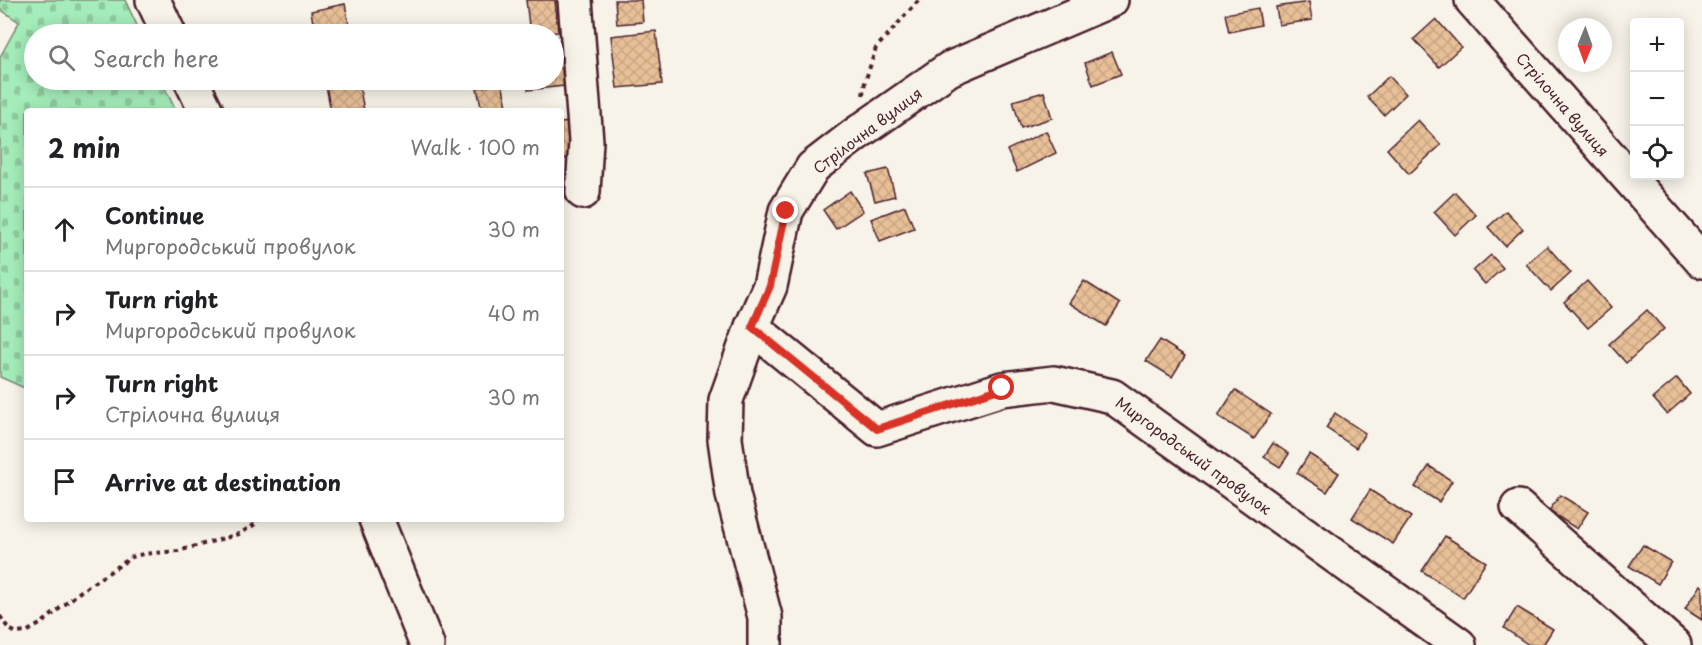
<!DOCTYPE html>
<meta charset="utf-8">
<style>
:root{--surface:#fff;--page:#f6f6f6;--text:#202124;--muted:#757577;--line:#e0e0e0}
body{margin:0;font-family:"Playpen Sans",sans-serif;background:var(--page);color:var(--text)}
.controls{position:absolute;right:18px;top:18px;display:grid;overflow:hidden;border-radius:6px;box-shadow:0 3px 15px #0003}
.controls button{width:54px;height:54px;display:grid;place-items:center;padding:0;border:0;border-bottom:2px solid var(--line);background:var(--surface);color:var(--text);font:30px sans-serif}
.compass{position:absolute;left:1558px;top:18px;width:54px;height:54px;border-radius:50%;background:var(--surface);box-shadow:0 3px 15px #0003;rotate:181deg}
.stop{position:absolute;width:18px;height:18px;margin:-14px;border:4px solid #d93025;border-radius:50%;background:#fff}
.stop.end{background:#d93025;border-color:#fff;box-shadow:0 2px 6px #0008}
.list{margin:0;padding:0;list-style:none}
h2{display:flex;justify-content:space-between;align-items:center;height:78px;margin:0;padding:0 24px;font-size:26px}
h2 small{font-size:20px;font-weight:400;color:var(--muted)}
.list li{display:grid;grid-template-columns:39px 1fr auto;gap:18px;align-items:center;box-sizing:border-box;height:84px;padding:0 24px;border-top:2px solid var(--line)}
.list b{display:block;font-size:22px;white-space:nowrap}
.list p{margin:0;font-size:20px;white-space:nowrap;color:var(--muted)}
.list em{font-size:20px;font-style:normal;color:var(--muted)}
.icon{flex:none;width:33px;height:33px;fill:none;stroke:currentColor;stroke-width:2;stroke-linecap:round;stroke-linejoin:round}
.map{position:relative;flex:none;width:1702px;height:645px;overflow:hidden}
.search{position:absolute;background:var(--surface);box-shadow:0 3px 15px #0003;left:24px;top:24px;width:540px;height:66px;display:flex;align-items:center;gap:15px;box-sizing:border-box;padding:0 21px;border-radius:33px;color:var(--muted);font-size:22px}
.panel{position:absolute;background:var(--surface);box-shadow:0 3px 15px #0003;left:24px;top:108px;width:540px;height:414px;border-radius:6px}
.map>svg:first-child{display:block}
.cemetery{fill:url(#cemetery-stones);stroke:#778672;stroke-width:1.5}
.building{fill:url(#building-cross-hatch);stroke:#4a1f2b;stroke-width:1.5}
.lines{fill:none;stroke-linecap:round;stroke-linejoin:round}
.minor-casing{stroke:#4a1f2b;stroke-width:38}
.path{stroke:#4a1f2b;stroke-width:4;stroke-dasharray:4.5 4.5;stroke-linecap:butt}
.minor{stroke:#f7f3e8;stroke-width:33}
.route{stroke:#d93025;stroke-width:8}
.labels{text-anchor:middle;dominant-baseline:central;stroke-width:5;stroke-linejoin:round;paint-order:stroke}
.street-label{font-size:15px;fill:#4a1f2b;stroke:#f7f3e8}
</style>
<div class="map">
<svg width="1702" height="645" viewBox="0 0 1702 645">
<defs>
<pattern id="cemetery-stones" width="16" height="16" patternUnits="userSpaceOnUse" patternTransform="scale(1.5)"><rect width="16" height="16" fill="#a4ecb9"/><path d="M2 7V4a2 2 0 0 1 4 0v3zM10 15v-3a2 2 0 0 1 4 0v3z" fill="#8fca9f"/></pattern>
<pattern id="building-cross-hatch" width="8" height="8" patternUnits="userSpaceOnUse" patternTransform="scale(1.5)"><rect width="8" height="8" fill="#e8c098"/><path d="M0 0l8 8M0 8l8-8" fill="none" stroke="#c8a583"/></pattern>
</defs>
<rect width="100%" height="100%" fill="#f7f3e8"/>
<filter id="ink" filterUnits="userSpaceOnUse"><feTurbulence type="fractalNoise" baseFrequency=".0167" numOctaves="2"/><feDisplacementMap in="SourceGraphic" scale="12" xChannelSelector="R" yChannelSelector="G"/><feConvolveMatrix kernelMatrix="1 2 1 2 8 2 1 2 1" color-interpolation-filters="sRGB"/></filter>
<g filter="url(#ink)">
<path class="cemetery" d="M0,0H125L141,34H34V80H161L176,111H27V389L0,377V57L19,22L0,9Z"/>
<g class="building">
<path d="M526,0H555L558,32L530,34Z"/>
<path d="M615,0H641L643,22L617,24Z"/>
<path d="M1309,2L1312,20L1279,25L1276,7Z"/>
<path d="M345,4L351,34H315L311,11Z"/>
<path d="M1258,8L1261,25L1229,32L1225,14Z"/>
<path d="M1436,19L1461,47L1439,67L1414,39Z"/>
<path d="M656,31L662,84L617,88L611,36Z"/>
<path d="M560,50L564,86L528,90L527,80H554V51Z"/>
<path d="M1112,52L1121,74L1093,85L1085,63Z"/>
<path d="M1389,76L1406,94L1384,115L1367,97Z"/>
<path d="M331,80H358L364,110L331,111L325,81Z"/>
<path d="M502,83L508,111H482L477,88Z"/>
<path d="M1044,92L1052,118L1021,128L1013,101Z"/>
<path d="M1418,120L1441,145L1409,174L1387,149Z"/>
<path d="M569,122L573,158L561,159V123Z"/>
<path d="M1046,131L1056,153L1017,172L1007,150Z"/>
<path d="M888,169L895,196L875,201L867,174Z"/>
<path d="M850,191L863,211L836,229L823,210Z"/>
<path d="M1455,192L1476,215L1455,235L1434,212Z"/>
<path d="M905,206L914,228L880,241L871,219Z"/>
<path d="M1506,211L1523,229L1505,246L1488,227Z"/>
<path d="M1547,246L1571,273L1551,291L1526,264Z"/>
<path d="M1491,255L1503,268L1485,284L1473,271Z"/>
<path d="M1084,281L1120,304L1106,326L1069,303Z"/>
<path d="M1587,281L1611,308L1588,328L1564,302Z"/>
<path d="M1647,310L1664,329L1626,363L1609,344Z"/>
<path d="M1160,340L1185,356L1172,377L1146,361Z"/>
<path d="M1677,378L1690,394L1667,414L1653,398Z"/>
<path d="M1235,390L1271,414L1254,439L1218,416Z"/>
<path d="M1335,413L1365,433L1356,448L1326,428Z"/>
<path d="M1273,443L1289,454L1280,467L1264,457Z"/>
<path d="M1309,454L1339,473L1327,492L1297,473Z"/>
<path d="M1429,466L1452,481L1439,502L1415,487Z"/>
<path d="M1370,490L1411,517L1393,544L1352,518Z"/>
<path d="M1560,495L1588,512L1577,529L1549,511Z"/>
<path d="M1445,536L1486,562L1463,598L1422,571Z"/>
<path d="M1643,545L1671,562L1658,584L1629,566Z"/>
<path d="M1700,585L1702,587V620L1685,609Z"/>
<path d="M1517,607L1553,629L1543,645H1529L1504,628Z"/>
</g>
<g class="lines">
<g class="minor-casing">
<g id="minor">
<path d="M153,0L169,34"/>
<path d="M575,0L586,141L583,192"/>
<path d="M1472,0L1702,261"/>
<path d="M191,80L206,111"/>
<path d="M752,327L877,429L1002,389L1054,383L1112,396L1459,645"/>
<path d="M1518,507L1674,645"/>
<path d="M376,519L427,645"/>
<path d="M765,645V617L733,495L725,439L726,400L752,327L770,286L786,211L813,167L856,134L949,69L1111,0"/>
</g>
</g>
<g class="path">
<path d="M863,95L865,82L876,48L919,0"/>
<path d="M0,616L8,628L16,633L26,632L42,623L81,591L132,557L143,554L178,551L239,534L257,523L259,519"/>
</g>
<use href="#minor" class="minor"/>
</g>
</g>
<g class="lines" filter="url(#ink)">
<path class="route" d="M786,211L770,286L752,327L877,429L1002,388"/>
</g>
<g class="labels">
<g class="street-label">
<text transform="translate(1563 104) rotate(49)">Стрілочна вулиця</text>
<text transform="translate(867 130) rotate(-37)">Стрілочна вулиця</text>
<text transform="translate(1194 455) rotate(36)">Миргородський провулок</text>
</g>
</g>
</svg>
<div class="controls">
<button>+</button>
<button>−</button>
<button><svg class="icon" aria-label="locate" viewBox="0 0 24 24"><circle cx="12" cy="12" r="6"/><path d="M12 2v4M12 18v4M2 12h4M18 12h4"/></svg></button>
</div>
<svg class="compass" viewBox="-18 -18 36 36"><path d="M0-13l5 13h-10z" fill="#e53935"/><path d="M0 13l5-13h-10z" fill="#757577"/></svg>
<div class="stop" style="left:1002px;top:388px"></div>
<div class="stop end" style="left:786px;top:211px"></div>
<div class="search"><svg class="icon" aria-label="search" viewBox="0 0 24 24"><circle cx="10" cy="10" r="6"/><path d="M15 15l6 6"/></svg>Search here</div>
<section class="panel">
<h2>2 min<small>Walk · 100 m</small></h2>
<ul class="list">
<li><svg class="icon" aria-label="ahead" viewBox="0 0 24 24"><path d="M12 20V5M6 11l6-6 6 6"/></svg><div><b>Continue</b><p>Миргородський провулок</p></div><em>30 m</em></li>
<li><svg class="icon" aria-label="right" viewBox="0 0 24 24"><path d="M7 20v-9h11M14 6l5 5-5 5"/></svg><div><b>Turn right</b><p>Миргородський провулок</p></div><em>40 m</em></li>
<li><svg class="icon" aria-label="right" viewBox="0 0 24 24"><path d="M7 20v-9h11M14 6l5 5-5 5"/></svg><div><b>Turn right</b><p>Стрілочна вулиця</p></div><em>30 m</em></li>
<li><svg class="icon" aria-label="arrive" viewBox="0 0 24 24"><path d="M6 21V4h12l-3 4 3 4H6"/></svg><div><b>Arrive at destination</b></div></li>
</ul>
</section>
</div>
